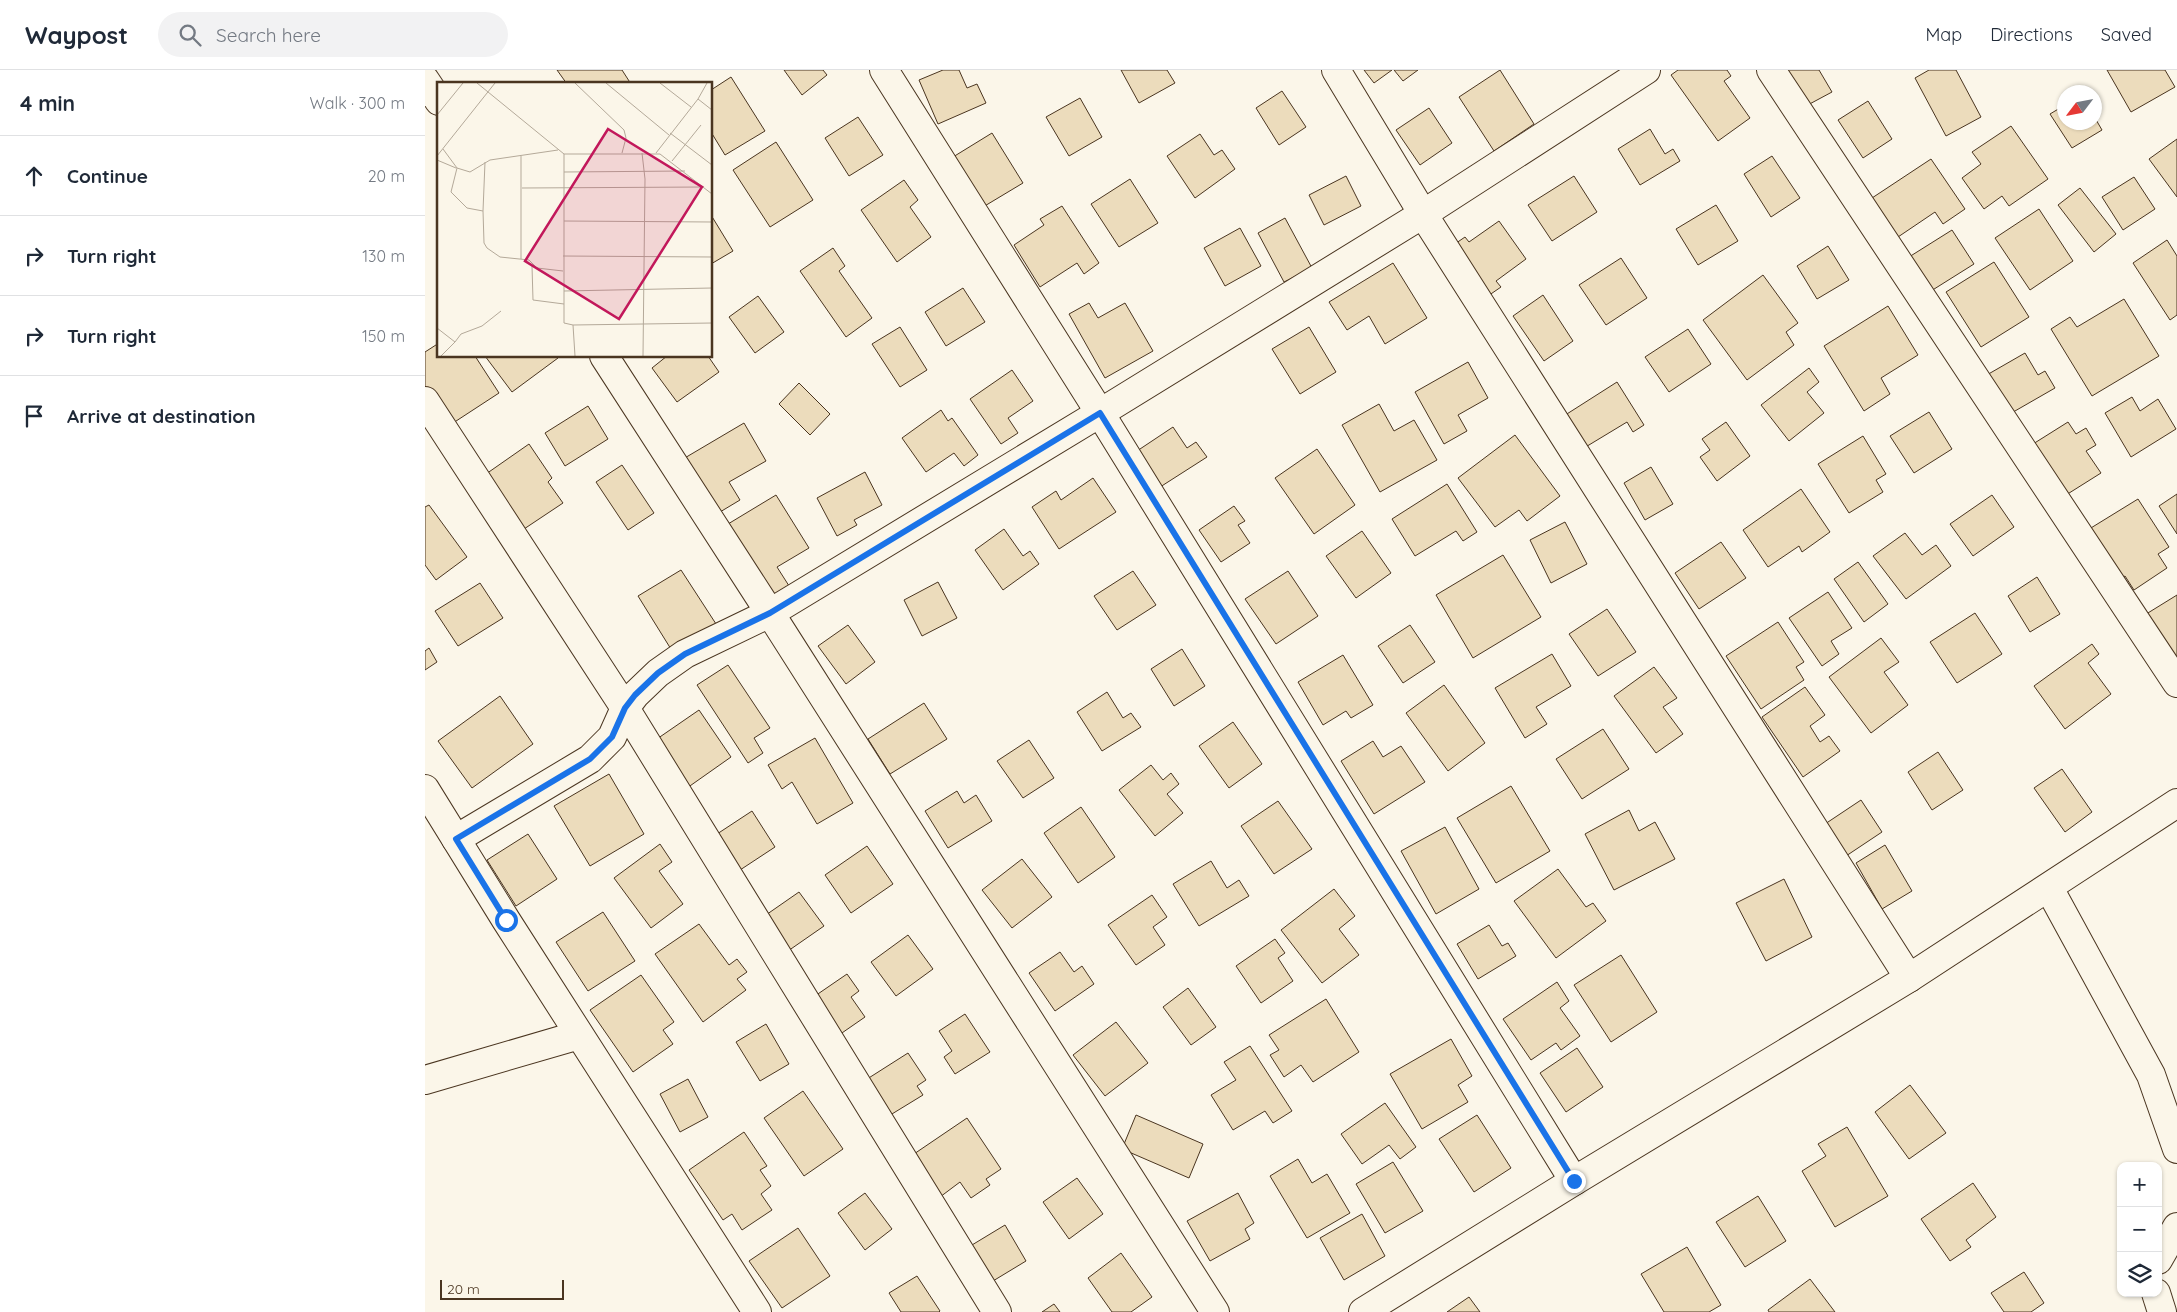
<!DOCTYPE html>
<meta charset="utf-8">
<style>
:root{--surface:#fff;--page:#f2f2f3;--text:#1f2937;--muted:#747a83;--line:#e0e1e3}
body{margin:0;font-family:Quicksand,sans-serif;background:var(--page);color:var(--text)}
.controls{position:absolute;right:15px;bottom:15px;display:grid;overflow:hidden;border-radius:10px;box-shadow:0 1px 4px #0004}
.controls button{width:45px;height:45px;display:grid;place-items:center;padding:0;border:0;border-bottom:1px solid var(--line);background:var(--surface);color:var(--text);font:25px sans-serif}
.compass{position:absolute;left:1632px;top:15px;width:45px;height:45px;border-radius:50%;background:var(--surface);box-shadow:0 1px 4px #0004;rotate:238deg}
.scale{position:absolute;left:15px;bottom:12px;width:124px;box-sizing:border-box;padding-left:5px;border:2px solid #4a3520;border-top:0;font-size:14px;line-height:18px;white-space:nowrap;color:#4a3520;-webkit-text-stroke:4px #fbf6e9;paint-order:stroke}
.stop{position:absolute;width:15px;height:15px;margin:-11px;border:4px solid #1a73e8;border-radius:50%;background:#fff}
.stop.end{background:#1a73e8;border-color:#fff;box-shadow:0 1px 5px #0008}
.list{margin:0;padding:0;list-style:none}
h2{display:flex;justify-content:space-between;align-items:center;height:65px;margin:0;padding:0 20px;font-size:21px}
h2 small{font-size:16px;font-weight:400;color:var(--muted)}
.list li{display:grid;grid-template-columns:32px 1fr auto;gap:15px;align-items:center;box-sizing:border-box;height:80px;padding:0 20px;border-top:1px solid var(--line)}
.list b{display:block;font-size:19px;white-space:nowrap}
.list em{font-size:16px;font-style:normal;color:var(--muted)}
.icon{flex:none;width:28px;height:28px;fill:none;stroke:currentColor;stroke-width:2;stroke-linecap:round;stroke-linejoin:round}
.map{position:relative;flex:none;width:1752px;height:1242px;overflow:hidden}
header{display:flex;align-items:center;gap:30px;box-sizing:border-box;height:70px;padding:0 25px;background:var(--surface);border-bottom:1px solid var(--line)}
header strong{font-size:24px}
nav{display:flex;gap:28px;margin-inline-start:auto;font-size:18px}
.search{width:350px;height:45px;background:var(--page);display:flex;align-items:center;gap:12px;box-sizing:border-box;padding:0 18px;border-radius:28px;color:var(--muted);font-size:19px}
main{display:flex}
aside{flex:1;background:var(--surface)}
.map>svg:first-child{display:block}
.building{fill:#ecdcbc;stroke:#4a3520}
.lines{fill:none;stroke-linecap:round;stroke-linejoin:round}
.minor-casing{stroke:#4a3520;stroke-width:30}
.minor{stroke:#fbf6e9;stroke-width:28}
.route{stroke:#1a73e8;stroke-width:6}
.inset-road{fill:none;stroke:#b4a999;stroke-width:1}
.view{fill:#c2185b;fill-opacity:0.15;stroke:#c2185b;stroke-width:2.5}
.inset-edge{fill:none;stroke:#4a3520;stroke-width:2.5}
</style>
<header>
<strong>Waypost</strong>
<div class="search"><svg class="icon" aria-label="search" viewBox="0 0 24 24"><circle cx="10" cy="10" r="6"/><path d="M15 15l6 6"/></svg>Search here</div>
<nav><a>Map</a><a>Directions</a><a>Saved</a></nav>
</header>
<main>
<aside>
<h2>4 min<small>Walk · 300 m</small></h2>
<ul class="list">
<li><svg class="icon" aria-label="ahead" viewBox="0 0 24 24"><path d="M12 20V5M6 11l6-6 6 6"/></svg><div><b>Continue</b></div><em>20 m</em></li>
<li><svg class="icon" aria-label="right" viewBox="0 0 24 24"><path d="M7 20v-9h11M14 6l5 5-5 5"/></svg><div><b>Turn right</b></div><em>130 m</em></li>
<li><svg class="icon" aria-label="right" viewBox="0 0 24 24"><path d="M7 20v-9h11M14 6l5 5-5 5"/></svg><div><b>Turn right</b></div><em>150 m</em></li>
<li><svg class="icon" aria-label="arrive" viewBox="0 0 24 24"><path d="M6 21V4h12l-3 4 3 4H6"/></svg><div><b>Arrive at destination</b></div></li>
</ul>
</aside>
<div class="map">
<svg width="1752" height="1242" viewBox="0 0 1752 1242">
<rect width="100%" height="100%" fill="#fbf6e9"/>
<g class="building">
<path d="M132,0H197L206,14H142Z"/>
<path d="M359,0H398L402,5L377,25Z"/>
<path d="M518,0H534L542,18L552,14L561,33L513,54L494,10Z"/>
<path d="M696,0H742L750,13L714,33Z"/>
<path d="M939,0H967L949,13Z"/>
<path d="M969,0H993L978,11Z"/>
<path d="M1075,0L1109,54L1069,81L1034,27Z"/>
<path d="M1253,0H1302L1306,6L1299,11L1325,48L1293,71L1246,5Z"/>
<path d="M1358,0H1394L1407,22L1379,37Z"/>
<path d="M1504,0H1531L1556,47L1521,66L1490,8Z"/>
<path d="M1682,0H1740L1750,17L1706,42Z"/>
<path d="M306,7L340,61L300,85L286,62V20Z"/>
<path d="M857,21L881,57L854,75L831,38Z"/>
<path d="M655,28L677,67L644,86L621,47Z"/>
<path d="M1443,31L1467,69L1438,88L1413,50Z"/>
<path d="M1640,35V52H1670V48L1677,60L1647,78L1625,44Z"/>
<path d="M1004,38L1027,73L995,95L971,60Z"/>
<path d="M433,47L458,85L424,106L400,68Z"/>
<path d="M1586,56L1623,109L1584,136L1577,126L1559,139L1537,108L1556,94L1547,82Z"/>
<path d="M1225,59L1240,84L1248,79L1255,91L1215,115L1193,79Z"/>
<path d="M567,63L598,113L558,137L528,87Z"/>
<path d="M775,64L789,85L797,80L810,99L770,128L742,86Z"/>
<path d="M1752,69V127L1724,89Z"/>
<path d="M351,72L388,130L345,157L308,100Z"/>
<path d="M1347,86L1375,128L1346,147L1319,104Z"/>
<path d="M1506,89L1540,139L1518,154L1510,142L1473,167L1447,128Z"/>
<path d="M921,106L936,136L899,155L884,125Z"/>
<path d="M1149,106L1172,142L1127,171L1103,135Z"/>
<path d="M1709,107L1730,139L1698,160L1677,127Z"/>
<path d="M705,109L733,153L694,177L666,134Z"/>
<path d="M479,110L493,130L485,137L506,167L472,192L436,140Z"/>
<path d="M1655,118L1691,164L1669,182L1633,135Z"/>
<path d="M1291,135L1313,171L1273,195L1251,159Z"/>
<path d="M637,136L674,193L659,204L652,193L615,217L589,175L619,155L615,149Z"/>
<path d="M1614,139L1648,191L1605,220L1570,168Z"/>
<path d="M286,145L308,181L286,194Z"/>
<path d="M860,148L887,198L859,212L833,163Z"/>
<path d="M1074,151L1101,189L1071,211L1076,217L1060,228L1024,178L1040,167L1044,172Z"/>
<path d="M815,158L836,196L800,216L779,178Z"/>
<path d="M1527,160L1549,194L1506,221L1484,187Z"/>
<path d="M1742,170L1752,186V245L1745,250L1708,193Z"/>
<path d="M1403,176L1424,210L1392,229L1372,196Z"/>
<path d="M408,178L420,196L414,201L447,248L421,267L375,201Z"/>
<path d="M1196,188L1222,228L1181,255L1154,215Z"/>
<path d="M1569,192L1604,247L1556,277L1521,222Z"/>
<path d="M968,193L1002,248L960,274L944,246L922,260L904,232Z"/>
<path d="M1338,205L1373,253L1361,262L1369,275L1322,310L1278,250Z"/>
<path d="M538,218L560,252L521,276L500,242Z"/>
<path d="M1118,225L1148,271L1119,291L1088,246Z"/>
<path d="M333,226L359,262L330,283L304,247Z"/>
<path d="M1699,229L1734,286L1667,326L1626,259L1645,247L1652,257Z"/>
<path d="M664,233L673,248L700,233L728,281L680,308L644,244Z"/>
<path d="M1463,236L1493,285L1456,308L1465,324L1439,341L1399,276Z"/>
<path d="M475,257L502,300L475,317L447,274Z"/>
<path d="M884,257L911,302L875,324L847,279Z"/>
<path d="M1263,259L1286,294L1244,322L1220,287Z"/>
<path d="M14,273V286H50L74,323L25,355L0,317V282Z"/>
<path d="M1600,283L1613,305L1620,301L1630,318L1583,345L1560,306Z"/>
<path d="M60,286H131L133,288L87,322Z"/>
<path d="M242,286H283L294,302L252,332L227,298Z"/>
<path d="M1043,292L1063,328L1033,345L1042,361L1019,374L990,322Z"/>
<path d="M1384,298L1394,312L1382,322L1399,343L1364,371L1336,335Z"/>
<path d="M587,300L608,331L583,348L593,363L576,374L545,329Z"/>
<path d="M1192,312L1219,355L1208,362L1202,352L1154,381L1134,349Z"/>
<path d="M374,313L405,344L385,365L354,334Z"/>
<path d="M1707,327L1715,341L1733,329L1751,359L1706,387L1680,343Z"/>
<path d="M954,334L969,361L989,350L1012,390L955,422L917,355Z"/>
<path d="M163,336L183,369L140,396L120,363Z"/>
<path d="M516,340L523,351L527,348L553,385L539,396L529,383L501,402L477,368Z"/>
<path d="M1504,342L1527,379L1489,403L1465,366Z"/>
<path d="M1301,352L1325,386L1292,411L1275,387L1285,380L1277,369Z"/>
<path d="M1643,352L1651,364L1661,358L1671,375L1661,381L1676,403L1641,425L1608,374Z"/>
<path d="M319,353L341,391L304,412L315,430L290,445L258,389Z"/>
<path d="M748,357L762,378L771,372L782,387L732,419L709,383Z"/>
<path d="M1090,365L1135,426L1102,451L1094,440L1070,457L1033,408Z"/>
<path d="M1438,366L1461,404L1451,410L1458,422L1424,443L1393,394Z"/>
<path d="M104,374L127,408L123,412L138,433L99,459L61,404Z"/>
<path d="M892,379L930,435L889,464L850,408Z"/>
<path d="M197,395L229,443L203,460L171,412Z"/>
<path d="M1226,397L1248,434L1220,450L1199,413Z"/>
<path d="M440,402L457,435L429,450L432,455L412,466L392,428Z"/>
<path d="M668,408L691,442L634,479L607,437L631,421L636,430Z"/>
<path d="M1022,414L1052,462L1038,471L1031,461L990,486L967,449Z"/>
<path d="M1376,419L1405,462L1377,482L1374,476L1343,497L1318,460Z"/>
<path d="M1752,424V464L1734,436Z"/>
<path d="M351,425L384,478L352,497L366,519L350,529L303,454Z"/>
<path d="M1567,425L1589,457L1548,486L1525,454Z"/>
<path d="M1713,429L1744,477L1733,484L1742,498L1709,520L1700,506L1692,511L1661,461Z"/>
<path d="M4,435L42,487L11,510L0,495V437Z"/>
<path d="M809,436L820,451L813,455L825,473L796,492L774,460Z"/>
<path d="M1140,452L1162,494L1126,513L1105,470Z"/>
<path d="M579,459L598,486L605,481L614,494L578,520L550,480Z"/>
<path d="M937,461L966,503L931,528L901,486Z"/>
<path d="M1480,463L1497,485L1511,475L1526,496L1481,529L1448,486Z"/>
<path d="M1296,472L1321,508L1274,539L1250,503Z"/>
<path d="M1078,485L1116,547L1048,588L1011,525Z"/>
<path d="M1433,492L1463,534L1439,552L1409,509Z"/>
<path d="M256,500L293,557L249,584L213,526Z"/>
<path d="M708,501L731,535L692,560L669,526Z"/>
<path d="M863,501L893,546L851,574L820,529Z"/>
<path d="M1612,507L1635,544L1605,562L1583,526Z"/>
<path d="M513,512L532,548L497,566L479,530Z"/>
<path d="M55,513L78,548L33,576L10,541Z"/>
<path d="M1403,522L1427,558L1406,571L1414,584L1397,596L1364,548Z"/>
<path d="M1752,525V599L1718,546Z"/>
<path d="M1182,539L1211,582L1173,606L1144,564Z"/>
<path d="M1550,543L1577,584L1532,613L1505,572Z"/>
<path d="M1353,552L1379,592L1371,597L1379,610L1336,639L1301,586Z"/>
<path d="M423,555L450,592L421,614L393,576Z"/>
<path d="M985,555L1010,592L978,613L953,576Z"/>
<path d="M1456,568L1474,592L1459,602L1483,635L1446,663L1404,607Z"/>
<path d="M1667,574L1674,584L1663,593L1686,624L1640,659L1609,616Z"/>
<path d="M4,578L12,592L0,600V581Z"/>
<path d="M757,579L780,616L749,636L726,599Z"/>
<path d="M1127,584L1146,616L1111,637L1122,654L1100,668L1070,618Z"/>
<path d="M918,585L948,635L926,648L921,641L898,655L873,612Z"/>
<path d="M303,595L345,658L329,668L338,683L323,693L272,615Z"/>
<path d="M1229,597L1252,628L1238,637L1258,664L1231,683L1189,626Z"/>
<path d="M1019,615L1060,673L1023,701L981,643Z"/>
<path d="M1380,617L1400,645L1385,656L1395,672L1404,666L1415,681L1378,707L1337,647Z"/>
<path d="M682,622L698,648L706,643L716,657L677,681L652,642Z"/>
<path d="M75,626L108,674L47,718L13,671Z"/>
<path d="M499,633L522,669L465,704L443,669Z"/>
<path d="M274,640L306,687L262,718L229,671Z"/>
<path d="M808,652L837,694L804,718L774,676Z"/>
<path d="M1178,659L1204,699L1157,729L1131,689Z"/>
<path d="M390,668L428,733L392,754L367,712L357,719L343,695Z"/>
<path d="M604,670L629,708L598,728L572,691Z"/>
<path d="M948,671L958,687L976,676L1000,712L949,744L916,691Z"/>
<path d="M1513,682L1538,720L1507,740L1483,702Z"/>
<path d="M726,695L738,710L746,703L754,714L742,724L758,743L730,766L694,720Z"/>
<path d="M1637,699L1667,742L1640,762L1609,718Z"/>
<path d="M184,704L219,764L165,796L129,736Z"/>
<path d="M1086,716L1125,781L1071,813L1032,748Z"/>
<path d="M532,721L539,733L551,725L567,751L523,778L500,741Z"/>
<path d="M1436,730L1457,762L1421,786L1400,754Z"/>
<path d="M853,731L887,779L849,804L816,756Z"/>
<path d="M656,737L690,787L653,813L619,763Z"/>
<path d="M1204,740L1214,761L1230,752L1250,789L1189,820L1160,764Z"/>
<path d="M327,741L350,777L312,802L289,766Z"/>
<path d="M1020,757L1054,819L1011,844L976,781Z"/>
<path d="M103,764L132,809L91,836L62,790Z"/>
<path d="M235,774L247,792L234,801L258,834L226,858L189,808Z"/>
<path d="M1460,775L1487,821L1457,839L1431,793Z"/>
<path d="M442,776L468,814L426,843L400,805Z"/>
<path d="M597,789L627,827L587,858L557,820Z"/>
<path d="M786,791L802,818L814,810L824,826L774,856L748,814Z"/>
<path d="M1133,799L1161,837L1168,833L1181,851L1131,888L1089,831Z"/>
<path d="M1359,809L1387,867L1341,891L1311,833Z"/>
<path d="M909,819L930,846L914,859L934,885L897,913L856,860Z"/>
<path d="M374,822L399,856L363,881L338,847Z"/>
<path d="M727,825L742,847L728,857L740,875L711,895L683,855Z"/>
<path d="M178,842L210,891L163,921L131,872Z"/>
<path d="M274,854L304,895L312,889L322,902L312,909L321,920L278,952L230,884Z"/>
<path d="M1064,855L1077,876L1083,873L1091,886L1053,909L1032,874Z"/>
<path d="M483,865L508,899L471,926L446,892Z"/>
<path d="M850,869L860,883L853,888L868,911L836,933L811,896Z"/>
<path d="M635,882L649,902L657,896L669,914L630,941L604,903Z"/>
<path d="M1196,885L1232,942L1186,972L1149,915Z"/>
<path d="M422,904L434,921L426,927L440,947L414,965L387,928Z"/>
<path d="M216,905L249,952L238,960L248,974L208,1002L165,940Z"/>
<path d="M1132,912L1144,931L1135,938L1155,966L1136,980L1131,973L1106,990L1078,949Z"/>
<path d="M763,918L791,957L766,975L738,937Z"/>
<path d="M901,929L934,982L888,1012L876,995L859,1007L845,985L854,980L844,965Z"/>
<path d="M540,944L565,982L530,1004L519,987L527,981L514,961Z"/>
<path d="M691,952L723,993L680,1026L648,985Z"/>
<path d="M341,954L364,994L335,1011L311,972Z"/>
<path d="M1026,969L1047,1006L1033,1015L1043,1032L997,1059L965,1004Z"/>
<path d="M825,976L867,1041L848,1053L840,1041L808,1060L786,1025L811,1010L799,992Z"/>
<path d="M1152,978L1178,1017L1141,1042L1115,1003Z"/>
<path d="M483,983L501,1010L492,1016L498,1025L462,1047L439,1011Z"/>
<path d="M263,1009L283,1047L255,1062L235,1024Z"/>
<path d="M1485,1015L1521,1063L1484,1089L1450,1042Z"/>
<path d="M378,1021L418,1079L379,1106L339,1048Z"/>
<path d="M960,1033L991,1077L975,1089L964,1075L937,1094L916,1064Z"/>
<path d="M711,1045L778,1074L764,1108L697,1079Z"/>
<path d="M1052,1045L1086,1098L1049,1122L1014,1069Z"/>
<path d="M542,1048L576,1099L561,1109L565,1115L546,1128L535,1112L515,1127L486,1086Z"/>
<path d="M1422,1057L1463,1126L1410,1157L1377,1101L1401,1086L1393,1074Z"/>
<path d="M319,1062L342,1096L335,1100L346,1116L336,1124L347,1140L317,1160L307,1144L298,1150L264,1100Z"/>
<path d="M873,1089L887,1113L902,1104L925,1143L882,1168L845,1106Z"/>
<path d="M968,1092L998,1141L960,1163L931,1114Z"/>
<path d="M652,1108L678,1144L644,1169L618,1132Z"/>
<path d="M1548,1113L1571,1147L1541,1170L1546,1177L1525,1191L1496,1149Z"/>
<path d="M440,1123L467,1159L440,1180L413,1143Z"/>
<path d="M813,1123L829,1153L820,1159L825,1169L785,1191L762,1151Z"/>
<path d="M1333,1126L1361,1171L1320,1197L1291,1152Z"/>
<path d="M937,1144L960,1186L919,1210L895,1168Z"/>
<path d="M580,1155L601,1191L563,1214L542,1178Z"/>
<path d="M373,1158L405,1206L357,1238L324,1191Z"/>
<path d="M1262,1177L1296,1235L1284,1242H1239L1216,1204Z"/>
<path d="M696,1183L727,1227L706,1242H687L663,1208Z"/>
<path d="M1599,1202L1619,1233L1606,1242H1579L1566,1223Z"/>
<path d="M492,1206L515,1241L514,1242H476L464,1223Z"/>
<path d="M1385,1209L1410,1242H1344L1343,1240Z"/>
<path d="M1044,1227L1055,1242H1022Z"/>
<path d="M629,1234L635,1242H617Z"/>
</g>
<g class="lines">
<g class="minor-casing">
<g id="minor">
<path d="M459,0L675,343L1149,1111"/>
<path d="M911,0L998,144L1484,908"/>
<path d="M1346,0L1752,613"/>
<path d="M0,10L14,31"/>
<path d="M179,286L345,543L790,1242"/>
<path d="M0,331L200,638L572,1242"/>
<path d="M0,719L81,850L332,1242"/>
<path d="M31,769L165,689L187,667L200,638L210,625L233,603L260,584L345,543L675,343L998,144L1221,0"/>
<path d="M1624,818L1726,1005L1752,1079"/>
<path d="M0,1010L154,965"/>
<path d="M1733,1190L1752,1157"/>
<path d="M1731,1223L1737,1242"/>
<path d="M938,1242L1149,1111L1484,908L1752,733"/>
</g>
</g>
<use href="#minor" class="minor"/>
</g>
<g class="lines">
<path class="route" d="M81,850L31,769L165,689L187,667L200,638L210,625L233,603L260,584L345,543L675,343L1149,1111"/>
</g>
<g transform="translate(12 12)">
<rect width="275" height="275" fill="#fbf6e9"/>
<path class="inset-road" d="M40,1L127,72H223L275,112M138,1L187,48L189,56L185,71M169,1L232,53M223,1L254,25M261,17L270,1M0,33L26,1M233,51L275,83M6,67L20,86L33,90L53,78L121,68M205,71L208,97L206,274M219,71L261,17L275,28M127,72V241L136,243L138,274M0,74L58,1M84,74V177M0,78L19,86M235,79L264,43M48,80L46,129L47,161L50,166L63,175L92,178L100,186L126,189M20,86L14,110L30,126L46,129M127,90L248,89M85,106L267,105M127,139L275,140M126,174L275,175M95,184L96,218L127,222M127,209L275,206M136,243L275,241M0,246L18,260L24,252L45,244L64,229M4,274L18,260"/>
<path class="view" d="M171,47L265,105L182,237L88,179Z"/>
<rect width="275" height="275" class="inset-edge"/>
</g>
</svg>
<div class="controls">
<button>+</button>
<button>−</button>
<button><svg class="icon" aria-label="layers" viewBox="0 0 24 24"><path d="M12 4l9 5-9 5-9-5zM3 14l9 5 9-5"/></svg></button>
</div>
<svg class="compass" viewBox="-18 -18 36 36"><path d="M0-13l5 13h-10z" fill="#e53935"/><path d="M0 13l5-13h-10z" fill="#747a83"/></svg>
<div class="scale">20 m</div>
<div class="stop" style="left:81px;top:850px"></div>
<div class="stop end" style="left:1149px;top:1111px"></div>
</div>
</main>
